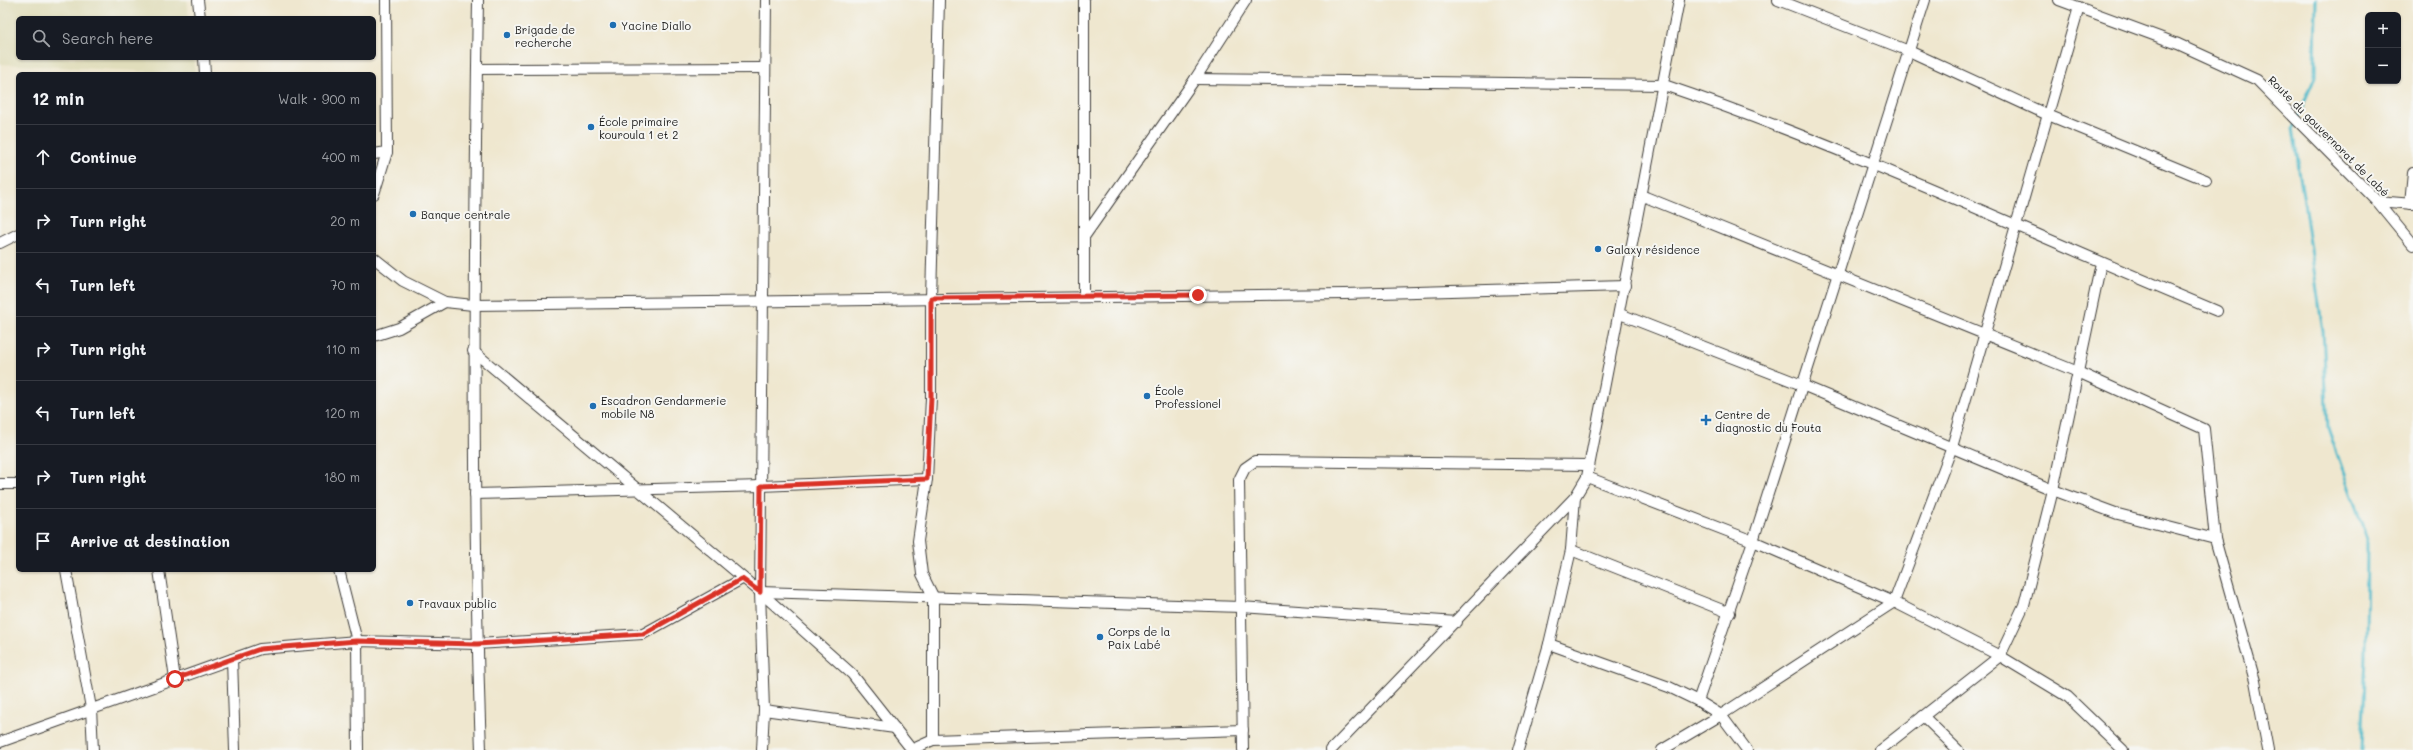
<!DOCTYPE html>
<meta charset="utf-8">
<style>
:root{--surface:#171b24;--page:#20242c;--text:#f1f3f6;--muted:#9ea1a6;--line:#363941}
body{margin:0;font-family:Mali,sans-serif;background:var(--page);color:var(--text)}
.controls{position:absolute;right:12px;top:12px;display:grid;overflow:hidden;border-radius:6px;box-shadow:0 1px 3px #0004}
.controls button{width:36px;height:36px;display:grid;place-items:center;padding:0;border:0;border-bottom:1px solid var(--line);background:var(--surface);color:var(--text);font:20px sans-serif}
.stop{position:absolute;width:12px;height:12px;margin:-9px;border:3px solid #d93025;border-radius:50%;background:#fff}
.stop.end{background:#d93025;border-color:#fff;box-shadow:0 1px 4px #0008}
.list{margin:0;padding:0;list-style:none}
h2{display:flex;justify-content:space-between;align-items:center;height:52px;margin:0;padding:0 16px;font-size:17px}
h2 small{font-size:13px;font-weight:400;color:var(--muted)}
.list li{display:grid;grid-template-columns:26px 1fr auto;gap:12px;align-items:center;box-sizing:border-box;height:64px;padding:0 16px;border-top:1px solid var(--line)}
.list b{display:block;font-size:15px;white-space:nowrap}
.list em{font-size:13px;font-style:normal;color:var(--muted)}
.icon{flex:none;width:22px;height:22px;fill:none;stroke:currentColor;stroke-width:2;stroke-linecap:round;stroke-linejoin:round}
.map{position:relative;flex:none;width:2413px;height:750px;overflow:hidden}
.search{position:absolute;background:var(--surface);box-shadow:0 1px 3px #0004;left:16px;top:16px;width:360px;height:44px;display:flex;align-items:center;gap:10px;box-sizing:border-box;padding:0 14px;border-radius:6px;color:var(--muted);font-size:15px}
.panel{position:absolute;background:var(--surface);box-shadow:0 1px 3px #0004;left:16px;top:72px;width:360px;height:500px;border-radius:6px}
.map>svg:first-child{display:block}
.built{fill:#e0ddbb}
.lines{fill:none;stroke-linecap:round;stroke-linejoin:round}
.stream{stroke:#4ebaca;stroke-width:3}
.minor-casing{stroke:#3c3a37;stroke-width:12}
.minor{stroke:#fff;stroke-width:10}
.route{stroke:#d93025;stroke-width:5}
.poi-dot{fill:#1f6fb2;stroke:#f6f6f2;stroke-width:1.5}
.labels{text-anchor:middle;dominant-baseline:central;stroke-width:4;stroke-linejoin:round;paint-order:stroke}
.poi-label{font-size:11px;fill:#1c1c1c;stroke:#f6f6f2;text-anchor:start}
.street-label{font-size:11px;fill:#1c1c1c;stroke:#f6f6f2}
</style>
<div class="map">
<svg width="2413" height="750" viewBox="0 0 2413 750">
<rect width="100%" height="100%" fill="#f6f6f2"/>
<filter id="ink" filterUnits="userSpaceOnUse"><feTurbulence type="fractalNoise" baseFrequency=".025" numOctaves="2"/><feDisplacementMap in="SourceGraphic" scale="8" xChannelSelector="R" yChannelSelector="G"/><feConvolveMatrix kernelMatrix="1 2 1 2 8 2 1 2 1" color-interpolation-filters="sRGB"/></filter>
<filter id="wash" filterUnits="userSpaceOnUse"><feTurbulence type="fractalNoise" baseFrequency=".012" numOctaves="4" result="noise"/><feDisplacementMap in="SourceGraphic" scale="16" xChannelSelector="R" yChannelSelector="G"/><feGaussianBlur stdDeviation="0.9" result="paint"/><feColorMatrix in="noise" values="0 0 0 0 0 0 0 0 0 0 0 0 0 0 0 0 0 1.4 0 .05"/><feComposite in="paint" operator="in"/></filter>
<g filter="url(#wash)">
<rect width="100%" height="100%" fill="#efe7cf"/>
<path class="built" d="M0,0H187L189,18H18V58H193L195,74L0,64Z"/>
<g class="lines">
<path class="stream" d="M2316,0L2315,77L2293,128L2323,331L2328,428L2367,539L2366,656L2362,750"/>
</g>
</g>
<g filter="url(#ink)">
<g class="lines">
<g class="minor-casing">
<g id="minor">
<path d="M198,0L200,18"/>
<path d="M478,0C474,250 472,500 481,750"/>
<path d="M1778,0L1909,51L2048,115L2206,180"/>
<path d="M2059,0L2178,44L2257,80L2377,201L2413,245"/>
<path d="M204,58L205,74"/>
<path d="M477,69L765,68"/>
<path d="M1195,79L1664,85C1853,149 2033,235 2217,311"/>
<path d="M374,154L387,152"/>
<path d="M374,194L387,152L386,0"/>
<path d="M1643,196L2078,372L2204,429L2215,539L2255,681L2268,750"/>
<path d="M2377,201L2413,204"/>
<path d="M2410,204L2413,173"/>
<path d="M1084,237L1195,79L1246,0"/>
<path d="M0,243L18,234"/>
<path d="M374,258L403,281L445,302L473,305L1345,294L1625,286"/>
<path d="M1084,297V0"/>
<path d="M1620,314L1802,385L2053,490L2118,514L2215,539"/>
<path d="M374,336L399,328L445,302"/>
<path d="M473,351L760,592L852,674L912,750"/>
<path d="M1587,477L1753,541L1894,602L2000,656L2068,697L2123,750"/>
<path d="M0,484H18"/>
<path d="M475,494L761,486L927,479"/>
<path d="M1571,550L1730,613"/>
<path d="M66,570L91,708L93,750"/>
<path d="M159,570L175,679"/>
<path d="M339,570L357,641L358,750"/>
<path d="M760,592L1241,607L1457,622"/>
<path d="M1549,644L1669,687L1698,701L1721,715L1747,750"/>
<path d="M232,659L235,750"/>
<path d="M1698,701L1753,541L1925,0"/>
<path d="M764,710L895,728"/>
<path d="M1923,716L1958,750"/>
<path d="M933,740V596L922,574L918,541L927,479L931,398V298L939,0"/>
<path d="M0,742L260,649L357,641L477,644L643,634L742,579"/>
<path d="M762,750L764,710L760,592L766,0"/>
<path d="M911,750L933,740L1243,730"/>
<path d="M1243,750L1239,480L1245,468L1255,461L1589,465"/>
<path d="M1331,750L1575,497L1587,477L1679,0"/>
<path d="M1518,750L1549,644L1571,550L1575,497"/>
<path d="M1662,750L1721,715L1894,602L1952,447L2079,7"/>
<path d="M1880,750L2000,656L2024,605L2053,490L2101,263"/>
</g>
</g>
<use href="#minor" class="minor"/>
</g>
</g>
<g class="lines" filter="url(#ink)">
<path class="route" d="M175,679L260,649L356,641L477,644L643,634L742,579L760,592L761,486L927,479L931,398V298L1198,295"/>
</g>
<g class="poi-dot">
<circle cx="613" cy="25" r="4"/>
<circle cx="507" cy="35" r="4"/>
<circle cx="591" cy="127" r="4"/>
<circle cx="413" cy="214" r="4"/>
<circle cx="1598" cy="249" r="4"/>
<circle cx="1147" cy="396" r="4"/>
<circle cx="593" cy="406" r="4"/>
<path d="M1704 414h4v4h4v4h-4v4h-4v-4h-4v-4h4z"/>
<circle cx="410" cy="603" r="4"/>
<circle cx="1100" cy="637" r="4"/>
</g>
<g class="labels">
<g class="poi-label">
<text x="621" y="25">Yacine Diallo</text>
<text x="515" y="29">Brigade de<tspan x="515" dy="13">recherche</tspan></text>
<text x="599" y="121">École primaire<tspan x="599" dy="13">kouroula 1 et 2</tspan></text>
<text x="421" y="214">Banque centrale</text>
<text x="1606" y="249">Galaxy résidence</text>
<text x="1155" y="390">École<tspan x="1155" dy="13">Professionel</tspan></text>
<text x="601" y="400">Escadron Gendarmerie<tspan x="601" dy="13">mobile N8</tspan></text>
<text x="1715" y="414">Centre de<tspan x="1715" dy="13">diagnostic du Fouta</tspan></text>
<text x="418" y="603">Travaux public</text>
<text x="1108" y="631">Corps de la<tspan x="1108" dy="13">Paix Labé</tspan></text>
</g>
<g class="street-label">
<text transform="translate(2329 136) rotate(45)">Route du gouvernorat de Labé</text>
</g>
</g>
</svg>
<div class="controls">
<button>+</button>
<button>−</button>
</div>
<div class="stop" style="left:175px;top:679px"></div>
<div class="stop end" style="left:1198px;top:295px"></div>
<div class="search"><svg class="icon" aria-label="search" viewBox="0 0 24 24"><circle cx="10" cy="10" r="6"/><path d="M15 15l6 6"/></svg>Search here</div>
<section class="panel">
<h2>12 min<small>Walk · 900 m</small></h2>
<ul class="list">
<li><svg class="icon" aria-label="ahead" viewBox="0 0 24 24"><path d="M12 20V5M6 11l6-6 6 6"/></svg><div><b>Continue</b></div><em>400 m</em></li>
<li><svg class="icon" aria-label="right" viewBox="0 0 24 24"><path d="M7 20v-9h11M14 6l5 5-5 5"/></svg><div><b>Turn right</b></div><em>20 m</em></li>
<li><svg class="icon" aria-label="left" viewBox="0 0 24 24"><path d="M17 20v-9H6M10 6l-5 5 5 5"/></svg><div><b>Turn left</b></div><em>70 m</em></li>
<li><svg class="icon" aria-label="right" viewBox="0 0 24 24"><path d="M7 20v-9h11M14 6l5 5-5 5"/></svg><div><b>Turn right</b></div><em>110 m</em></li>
<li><svg class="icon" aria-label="left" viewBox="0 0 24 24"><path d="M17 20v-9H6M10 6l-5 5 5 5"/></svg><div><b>Turn left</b></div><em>120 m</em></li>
<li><svg class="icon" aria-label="right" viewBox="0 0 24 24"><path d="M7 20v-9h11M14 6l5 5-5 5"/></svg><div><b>Turn right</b></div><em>180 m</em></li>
<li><svg class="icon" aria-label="arrive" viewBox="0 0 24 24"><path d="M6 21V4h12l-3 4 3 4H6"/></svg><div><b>Arrive at destination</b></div></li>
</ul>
</section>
</div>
